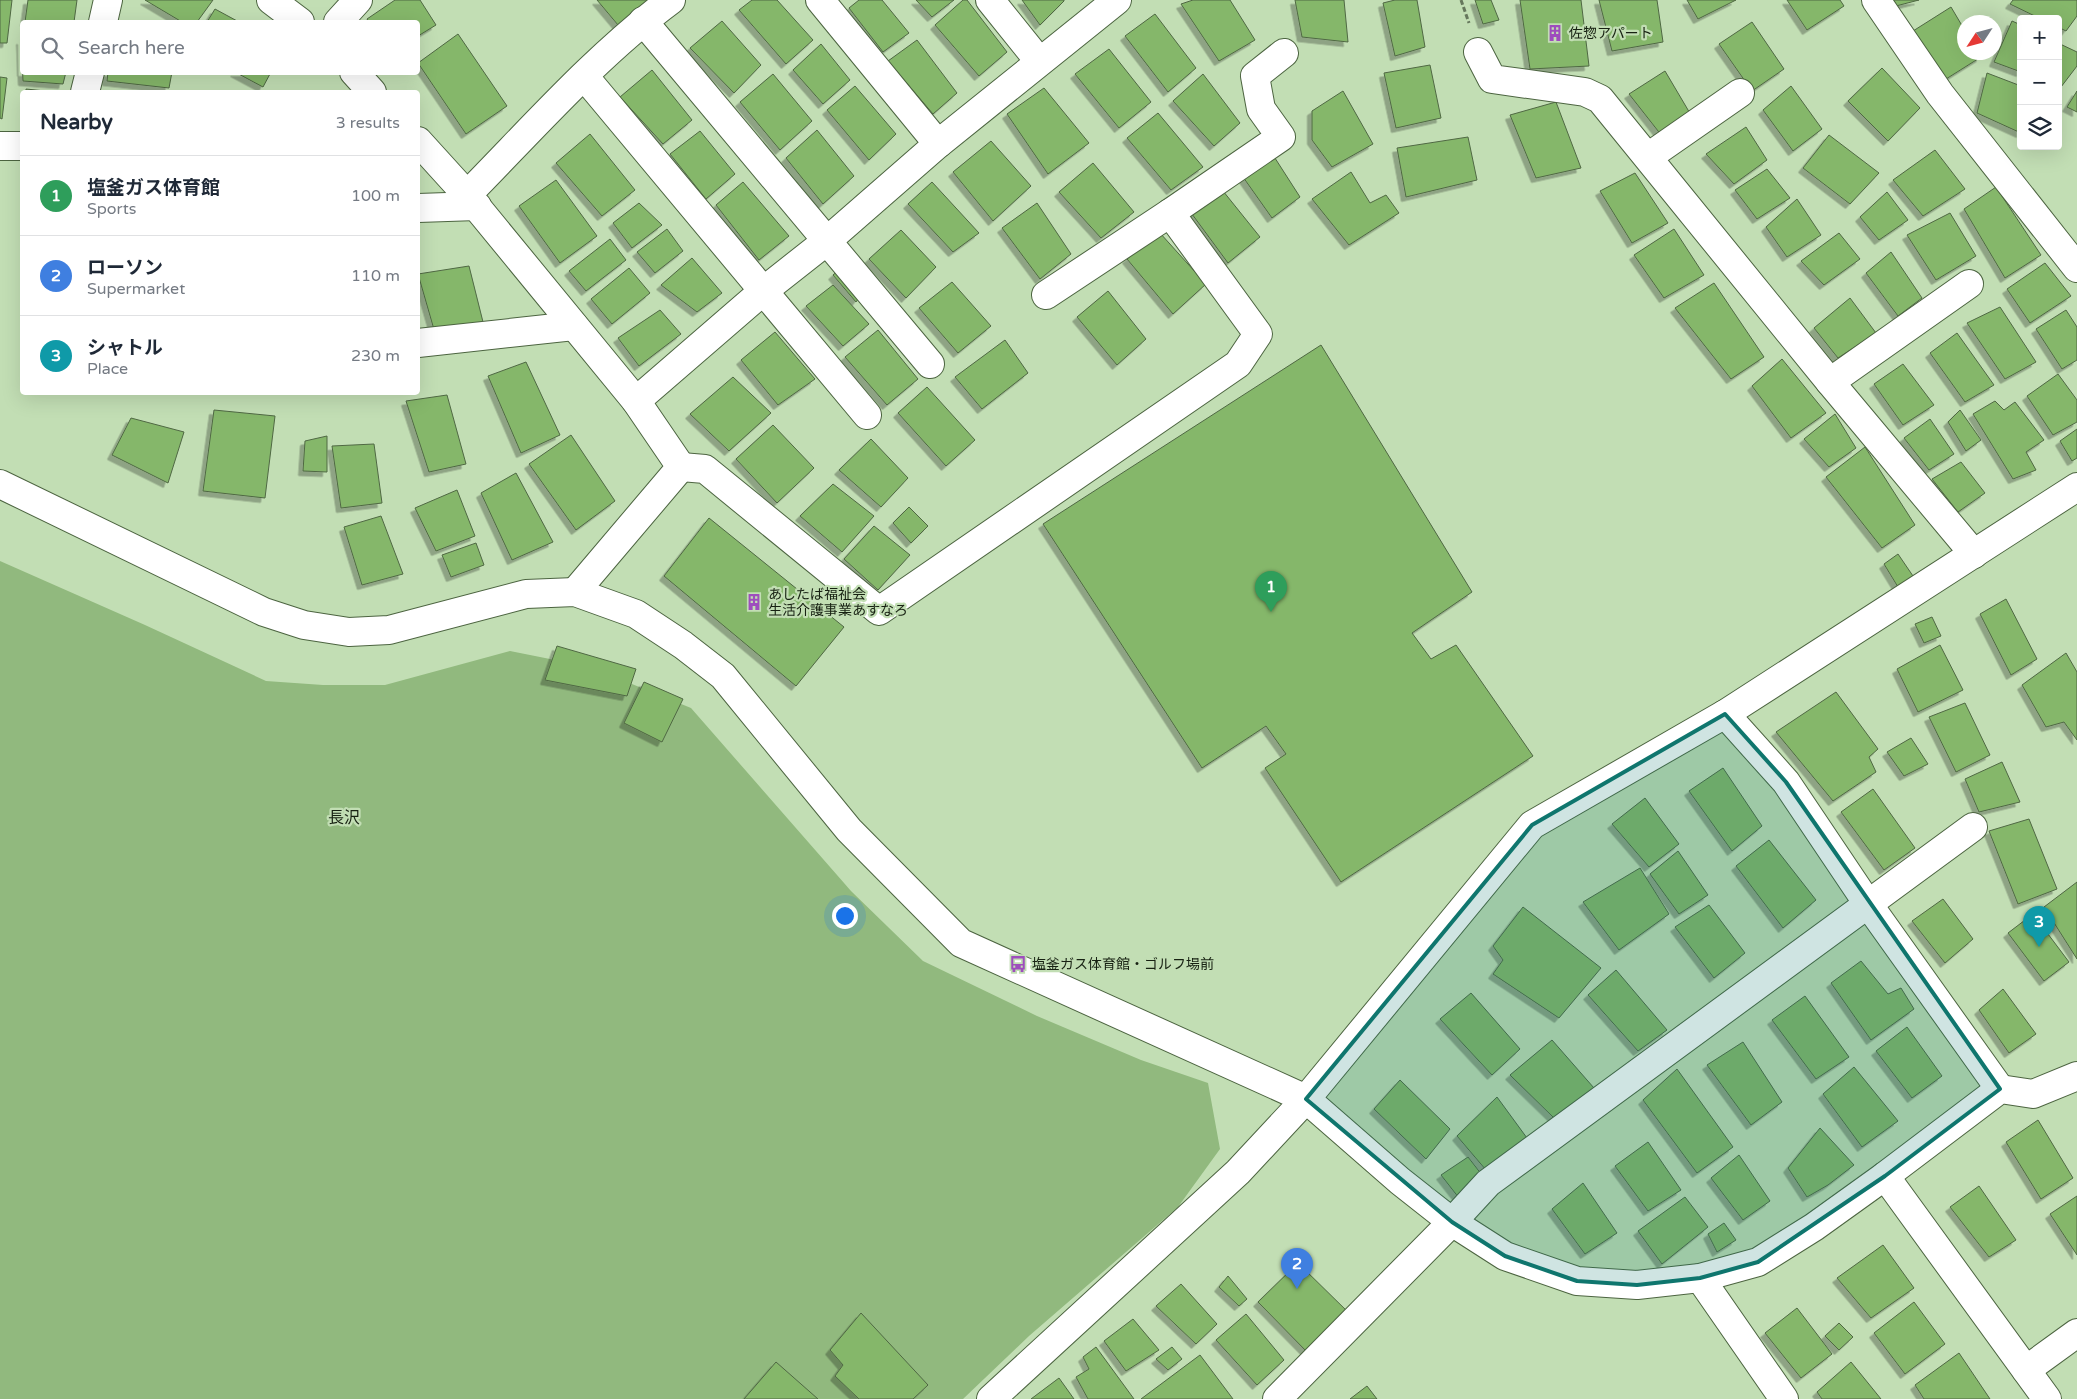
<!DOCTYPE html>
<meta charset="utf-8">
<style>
:root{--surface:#fff;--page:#f6f6f7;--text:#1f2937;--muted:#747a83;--line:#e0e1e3;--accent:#7c3aed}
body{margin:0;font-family:"Varela Round","Noto Sans JP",sans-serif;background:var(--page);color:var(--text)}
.controls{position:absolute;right:15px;top:15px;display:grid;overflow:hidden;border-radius:5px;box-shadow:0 5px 20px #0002}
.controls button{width:45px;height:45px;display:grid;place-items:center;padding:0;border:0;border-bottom:1px solid var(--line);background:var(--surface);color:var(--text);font:25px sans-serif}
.compass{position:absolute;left:1957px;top:15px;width:45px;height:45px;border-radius:50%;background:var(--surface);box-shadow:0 5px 20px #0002;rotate:234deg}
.you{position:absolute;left:844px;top:915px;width:18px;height:18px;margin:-12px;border:4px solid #fff;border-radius:50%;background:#1a73e8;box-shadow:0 0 0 8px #1a73e833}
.badge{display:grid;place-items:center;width:32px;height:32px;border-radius:50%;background:var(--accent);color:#fff;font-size:16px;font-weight:700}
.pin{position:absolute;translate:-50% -41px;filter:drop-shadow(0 1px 2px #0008)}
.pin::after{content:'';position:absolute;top:26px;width:18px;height:15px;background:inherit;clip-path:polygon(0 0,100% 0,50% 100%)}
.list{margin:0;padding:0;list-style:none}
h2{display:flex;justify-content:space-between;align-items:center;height:65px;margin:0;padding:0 20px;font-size:21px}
h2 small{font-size:16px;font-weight:400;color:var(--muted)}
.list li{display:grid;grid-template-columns:32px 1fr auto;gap:15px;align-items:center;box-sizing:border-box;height:80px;padding:0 20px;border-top:1px solid var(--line)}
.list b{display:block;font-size:19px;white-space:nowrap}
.list p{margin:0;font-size:16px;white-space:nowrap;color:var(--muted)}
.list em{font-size:16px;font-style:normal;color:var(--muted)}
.icon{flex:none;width:28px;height:28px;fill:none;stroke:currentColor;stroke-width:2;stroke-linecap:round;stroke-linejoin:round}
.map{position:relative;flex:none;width:2077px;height:1399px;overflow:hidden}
.search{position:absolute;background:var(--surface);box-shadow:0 5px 20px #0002;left:20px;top:20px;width:400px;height:55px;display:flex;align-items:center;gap:12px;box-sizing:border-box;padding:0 18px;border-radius:5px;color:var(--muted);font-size:19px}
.panel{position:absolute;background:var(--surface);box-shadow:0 5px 20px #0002;left:20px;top:90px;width:400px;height:305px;border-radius:5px}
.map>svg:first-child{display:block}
.green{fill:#91b97e}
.building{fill:#85b76b;stroke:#4f6843;filter:url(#shadow)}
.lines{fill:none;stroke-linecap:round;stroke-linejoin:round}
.street-casing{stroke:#4c6440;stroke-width:30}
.secondary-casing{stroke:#4c6440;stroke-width:30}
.path{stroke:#65775c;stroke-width:3;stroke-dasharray:5 2.5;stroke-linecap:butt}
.street{stroke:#fff;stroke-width:28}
.secondary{stroke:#fff;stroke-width:28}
.marked{fill:#0f766e;fill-opacity:0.2;stroke:#0f766e;stroke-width:4;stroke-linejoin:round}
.labels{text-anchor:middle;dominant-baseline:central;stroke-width:4.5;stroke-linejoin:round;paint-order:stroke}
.poi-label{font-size:14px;fill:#172112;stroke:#c2deb4;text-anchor:start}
.quarter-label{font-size:16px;fill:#172112;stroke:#c2deb4}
</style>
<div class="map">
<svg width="2077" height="1399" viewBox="0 0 2077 1399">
<defs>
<filter id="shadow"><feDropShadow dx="-4.5" dy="4.5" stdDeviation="0" flood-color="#0004"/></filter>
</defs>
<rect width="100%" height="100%" fill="#c2deb4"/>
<path class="green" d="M0,561L145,625L266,681L323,685H385L510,651L590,667L691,708L851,891L923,961L1037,1016L1141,1060L1208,1083L1220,1149L1178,1207L1029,1336L963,1399H0Z"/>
<g class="building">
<path d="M0,0H12L7,43H0Z"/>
<path d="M28,0H77L74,22H25Z"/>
<path d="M145,0H213L197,22H182Z"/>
<path d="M395,0H420L436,25L418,36V22H369L367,19Z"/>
<path d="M597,0H650L618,25Z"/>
<path d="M752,0H777L813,40L786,64L739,10Z"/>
<path d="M859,0H882L909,33L883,52L849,8Z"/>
<path d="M916,0H954L932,17Z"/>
<path d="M963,0H967L1007,52L979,76L935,25Z"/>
<path d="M1022,0H1064V1L1040,25Z"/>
<path d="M1193,0H1230L1255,40L1219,61L1181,4Z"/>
<path d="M1295,0H1344L1348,42L1302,37Z"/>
<path d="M1395,0H1417L1425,47L1395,56L1383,3Z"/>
<path d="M1475,0H1491L1499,20L1483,24Z"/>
<path d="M1520,0H1581L1589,66L1530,69Z"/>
<path d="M1599,0H1657L1663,42L1612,51Z"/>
<path d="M1687,0H1736L1698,19Z"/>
<path d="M1787,0H1840L1844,6L1807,30Z"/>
<path d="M1888,0H1919L1892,7Z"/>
<path d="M2013,0H2077V16L2066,31L2058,27V19H2041L2010,4Z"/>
<path d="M1951,7L1964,29V52H1978L1981,57L1946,79L1913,31Z"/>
<path d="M215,9L239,22H207Z"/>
<path d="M1155,14L1196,68L1168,92L1125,36Z"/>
<path d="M722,21L761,65L734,93L690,48Z"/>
<path d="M2012,21L2021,25V72L1994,62Z"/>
<path d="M1752,22L1784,69L1752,91L1719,44Z"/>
<path d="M458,34L507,106L466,134L418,63Z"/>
<path d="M21,40H22V72H66L63,84L23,81Z"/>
<path d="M917,40L957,93L933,114L888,61Z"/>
<path d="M2058,43L2077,52V66L2061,87L2058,86Z"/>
<path d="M821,44L850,80L823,104L793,70Z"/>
<path d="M1109,49L1151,102L1119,128L1075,74Z"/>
<path d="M1430,65L1441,118L1396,128L1384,73Z"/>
<path d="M1882,68L1920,108L1888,141L1848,101Z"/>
<path d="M652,70L692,120L663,144L620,97Z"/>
<path d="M1665,71L1691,115L1662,136L1629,94Z"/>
<path d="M108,72H172L169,88L107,81Z"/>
<path d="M235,72H271L263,87Z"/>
<path d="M1987,73L2021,86V133L1977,113Z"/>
<path d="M773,74L812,121L780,150L740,102Z"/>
<path d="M1203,74L1240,123L1214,146L1173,101Z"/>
<path d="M0,77L7,78L2,119L0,118Z"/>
<path d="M855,86L896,134L869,160L827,110Z"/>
<path d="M1791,86L1822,129L1793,151L1763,110Z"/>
<path d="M1044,88L1089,143L1048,174L1007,114Z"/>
<path d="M26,89L55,92H26Z"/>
<path d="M1343,91L1373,144L1332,167L1312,140V111Z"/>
<path d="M2077,91V112L2067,107Z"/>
<path d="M1556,102L1581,168L1536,178L1510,115Z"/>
<path d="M1158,113L1203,167L1171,190L1127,138Z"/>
<path d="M1746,127L1767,160L1734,184L1706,154Z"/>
<path d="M817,130L854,176L823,204L786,158Z"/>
<path d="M700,131L735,174L706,199L670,154Z"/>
<path d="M590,134L635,190L602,216L556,163Z"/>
<path d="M1829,135L1879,173L1850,204L1803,168Z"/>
<path d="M1468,137L1477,180L1406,197L1397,148Z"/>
<path d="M991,141L1031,186L993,221L953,172Z"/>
<path d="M1935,150L1965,189L1923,216L1893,180Z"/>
<path d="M1273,155L1300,197L1272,218L1243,177Z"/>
<path d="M1093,163L1134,212L1101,238L1059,192Z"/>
<path d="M1767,169L1790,198L1757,219L1735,190Z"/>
<path d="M1351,172L1370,203L1386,195L1399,213L1349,245L1312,199Z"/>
<path d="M1635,173L1668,223L1632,243L1600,191Z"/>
<path d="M556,180L597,236L560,263L519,206Z"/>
<path d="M743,182L789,236L759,260L716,205Z"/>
<path d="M932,182L979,233L953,252L908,204Z"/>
<path d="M1219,186L1260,237L1228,263L1189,210Z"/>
<path d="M1996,187L2041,255L2005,278L1964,209Z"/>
<path d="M1887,192L1908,220L1879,240L1860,217Z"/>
<path d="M1797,199L1821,235L1787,257L1766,227Z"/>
<path d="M639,203L662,225L632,248L613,223Z"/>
<path d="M1037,203L1071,254L1040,279L1002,228Z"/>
<path d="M1950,213L1976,256L1936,280L1907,235Z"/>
<path d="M667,229L683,251L655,273L637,252Z"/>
<path d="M1674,229L1704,275L1664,298L1634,255Z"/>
<path d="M901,230L936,267L906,298L869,259Z"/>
<path d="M1160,233L1206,284L1173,314L1127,259Z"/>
<path d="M1839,233L1860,259L1824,285L1801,261Z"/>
<path d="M610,239L626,260L586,291L569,271Z"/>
<path d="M1891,252L1922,298L1898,316L1866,273Z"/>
<path d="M692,258L722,293L697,312L661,285Z"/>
<path d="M2045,263L2071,296L2030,323L2007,289Z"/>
<path d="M469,266L484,326L435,333L418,274Z"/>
<path d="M629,268L650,293L612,324L591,299Z"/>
<path d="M841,268L864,291L856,302L833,275Z"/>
<path d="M952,282L991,326L958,353L919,308Z"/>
<path d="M1714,283L1764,357L1731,379L1675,308Z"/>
<path d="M833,285L869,324L843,346L806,306Z"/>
<path d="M1108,291L1146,339L1117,365L1077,317Z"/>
<path d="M1850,298L1876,333L1838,358L1814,328Z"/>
<path d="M2000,307L2036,362L2005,379L1967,323Z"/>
<path d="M660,310L681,334L639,366L618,338Z"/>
<path d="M2066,310L2077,327V360L2062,369L2036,329Z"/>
<path d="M878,330L918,379L887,405L845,357Z"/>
<path d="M775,332L815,379L778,405L741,360Z"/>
<path d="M1957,333L1994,385L1965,402L1930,353Z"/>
<path d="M1005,340L1028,373L982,409L955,377Z"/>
<path d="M1321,345L1472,592L1412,633L1431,659L1456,645L1533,756L1341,882L1265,768L1286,754L1266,726L1202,768L1043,524Z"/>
<path d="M1782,359L1826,413L1791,438L1752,386Z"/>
<path d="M526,362L560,435L521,453L488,376Z"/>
<path d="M1903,364L1934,405L1903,425L1874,384Z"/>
<path d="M2058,374L2077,400V422L2053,435L2027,396Z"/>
<path d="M733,377L771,413L729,451L690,414Z"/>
<path d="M927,387L975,440L946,466L898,413Z"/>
<path d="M447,395L466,464L429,472L406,401Z"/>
<path d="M1995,401L2004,410L2015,402L2044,440L2026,452L2036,470L2013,479L1973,414Z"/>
<path d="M214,410L275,416L265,498L203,491Z"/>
<path d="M1960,410L1981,440L1966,451L1948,422Z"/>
<path d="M1835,414L1856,448L1829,467L1804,439Z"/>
<path d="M131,418L184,432L168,483L112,455Z"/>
<path d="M1930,419L1954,454L1929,470L1904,438Z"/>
<path d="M773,425L814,468L777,503L736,459Z"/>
<path d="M2077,429V458L2072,461L2060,441Z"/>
<path d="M571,435L615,501L576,530L529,464Z"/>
<path d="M327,436V472L303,471L305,441Z"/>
<path d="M871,439L908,478L881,507L839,470Z"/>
<path d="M374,444L382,503L341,508L332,446Z"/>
<path d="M1865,447L1915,525L1882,548L1826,477Z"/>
<path d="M1961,462L1985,493L1958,512L1932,479Z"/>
<path d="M516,473L553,542L512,560L481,493Z"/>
<path d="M833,484L874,516L842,552L800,516Z"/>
<path d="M457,490L475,536L436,551L415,508Z"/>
<path d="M909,507L928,526L911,543L893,523Z"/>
<path d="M381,516L403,574L362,585L344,527Z"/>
<path d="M709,518L844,627L796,686L664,576Z"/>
<path d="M874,526L910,555L878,590L844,559Z"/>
<path d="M476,543L484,565L451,577L442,555Z"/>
<path d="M1898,554L1913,576L1898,587L1884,564Z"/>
<path d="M2006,599L2037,659L2011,675L1980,614Z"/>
<path d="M1932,617L1941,636L1924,643L1915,624Z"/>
<path d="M1940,645L1963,690L1918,712L1897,669Z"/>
<path d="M557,646L636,669L627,696L545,680Z"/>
<path d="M2066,653L2077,672V740L2064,722L2046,727L2022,685Z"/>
<path d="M644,682L683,699L662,742L624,723Z"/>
<path d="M1836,692L1878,749L1869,757L1876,772L1833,801L1776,732Z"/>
<path d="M1965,703L1990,755L1956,772L1929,717Z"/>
<path d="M1911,738L1928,764L1904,776L1887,752Z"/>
<path d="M2002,762L2020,802L1979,812L1965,779Z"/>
<path d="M1723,768L1762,826L1732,851L1689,791Z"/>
<path d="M1873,789L1915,848L1884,870L1841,812Z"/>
<path d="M1645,798L1679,844L1649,867L1612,824Z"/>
<path d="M2029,819L2057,889L2018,904L1989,831Z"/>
<path d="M1769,840L1816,900L1783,928L1736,866Z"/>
<path d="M1678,851L1708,895L1679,914L1650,874Z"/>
<path d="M1640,868L1669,914L1619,950L1583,902Z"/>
<path d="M2077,882V959L2044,907Z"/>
<path d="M1943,899L1973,939L1945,963L1912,921Z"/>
<path d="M1709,905L1745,953L1714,978L1675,927Z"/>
<path d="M1523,907L1601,968L1559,1018L1493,974L1503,960L1493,946Z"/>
<path d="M2033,914L2069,962L2044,981L2008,933Z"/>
<path d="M1861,961L1888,994L1901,988L1914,1009L1871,1040L1831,983Z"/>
<path d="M1616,970L1667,1030L1638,1051L1588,995Z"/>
<path d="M2003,989L2036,1034L2009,1053L1979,1010Z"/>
<path d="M1471,993L1520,1049L1492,1075L1440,1019Z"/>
<path d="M1805,996L1849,1057L1816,1079L1772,1020Z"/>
<path d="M1907,1027L1942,1076L1912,1098L1876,1051Z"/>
<path d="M1552,1040L1594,1088L1555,1119L1510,1075Z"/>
<path d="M1743,1042L1782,1102L1751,1125L1707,1065Z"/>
<path d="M1854,1067L1898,1121L1862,1147L1823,1094Z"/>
<path d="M1677,1069L1733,1147L1697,1173L1643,1100Z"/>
<path d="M1400,1080L1450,1129L1426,1159L1374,1109Z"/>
<path d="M1497,1097L1527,1138L1486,1170L1457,1136Z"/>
<path d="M2038,1120L2073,1178L2041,1199L2006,1142Z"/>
<path d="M1820,1128L1854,1165L1828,1185L1807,1197L1788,1168Z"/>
<path d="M1648,1142L1681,1190L1648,1211L1615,1166Z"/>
<path d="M1739,1155L1770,1201L1743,1220L1711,1178Z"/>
<path d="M1468,1157L1482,1175L1459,1198L1441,1175Z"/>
<path d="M1583,1183L1617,1233L1585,1254L1552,1209Z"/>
<path d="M1979,1186L2016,1240L1989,1257L1950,1207Z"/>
<path d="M2077,1196V1255L2050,1214Z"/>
<path d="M1685,1197L1708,1227L1662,1264L1638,1231Z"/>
<path d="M1724,1223L1736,1240L1717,1252L1708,1234Z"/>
<path d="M1883,1245L1914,1288L1871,1318L1837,1278Z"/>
<path d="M1298,1263L1350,1314L1308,1353L1258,1302Z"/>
<path d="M1228,1276L1247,1299L1239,1306L1219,1287Z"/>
<path d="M1181,1284L1217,1324L1196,1344L1156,1306Z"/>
<path d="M1914,1302L1945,1344L1905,1374L1874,1333Z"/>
<path d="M1797,1308L1832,1354L1801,1378L1765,1333Z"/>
<path d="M861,1313L928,1385L913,1399H859L835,1376L843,1365L830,1350Z"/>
<path d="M1246,1314L1284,1360L1257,1385L1216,1340Z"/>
<path d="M1133,1319L1159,1350L1126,1371L1104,1341Z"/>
<path d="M1839,1323L1853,1337L1839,1350L1825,1336Z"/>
<path d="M1096,1347L1134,1399H1088L1076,1377L1089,1369L1083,1357Z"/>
<path d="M1172,1347L1182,1359L1168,1370L1156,1359Z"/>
<path d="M1959,1353L1990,1399H1924L1915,1385Z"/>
<path d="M1200,1355L1233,1399H1141Z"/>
<path d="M776,1362L818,1399H744Z"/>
<path d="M1851,1362L1881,1399H1822L1817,1392Z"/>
<path d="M1059,1378L1074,1399H1031Z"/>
<path d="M1367,1386L1377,1399H1350Z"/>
</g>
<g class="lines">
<g class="street-casing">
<g id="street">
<path d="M271,0L300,22"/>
<path d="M820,0L938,144"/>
<path d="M990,0L1039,61"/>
<path d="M1876,0L1940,94L2077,268"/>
<path d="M643,21L930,364"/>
<path d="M103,22L108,0"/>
<path d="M338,22L358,0"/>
<path d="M1478,52L1492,79L1585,92L1600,99L1830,382L1974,554"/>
<path d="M354,72L372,92"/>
<path d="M584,76L867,415"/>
<path d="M85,92L90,72"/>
<path d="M418,141L467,195L636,401L681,467L575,592"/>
<path d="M0,146H22"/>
<path d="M1648,157L1740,93"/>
<path d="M467,195C533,128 596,56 671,0"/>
<path d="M418,208L477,206"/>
<path d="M1170,213L1281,137L1261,109L1255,76L1284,53"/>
<path d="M418,343L574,326"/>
<path d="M1830,382L1969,284"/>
<path d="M636,401L762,292L828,240L938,144L1117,0"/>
<path d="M681,467L705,469L879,611L1238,364L1258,334L1170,213L1046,295"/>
<path d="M1725,714L1786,782L1868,904L2000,1089"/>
<path d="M1885,1176L2047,1399"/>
<path d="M1700,1278L1784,1399"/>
<path d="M2026,1370L2077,1333"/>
<path d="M1277,1399L1452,1222L1488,1183L1973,827"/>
</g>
</g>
<g class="secondary-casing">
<g id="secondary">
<path d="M0,484L264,612L304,625L349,632L389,630L526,594L575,592L636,614L683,645L723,676L849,830L961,943L1306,1099L1400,1181L1452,1222L1505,1256L1577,1281L1637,1285L1700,1278L1758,1262L1814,1227L1885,1176L2000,1089L2033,1094L2077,1076"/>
<path d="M991,1399L1238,1172L1306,1099L1532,825L1725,714L2077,487"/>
</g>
</g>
<path class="path" d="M1461,0L1469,23"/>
<use href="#street" class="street"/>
<use href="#secondary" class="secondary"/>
</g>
<path class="marked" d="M1725,714L1786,782L2000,1089L1885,1176L1758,1262L1700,1278L1637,1285L1577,1281L1505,1256L1452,1222L1306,1099L1532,825Z"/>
<defs>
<g id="building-bare" transform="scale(1.35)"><path d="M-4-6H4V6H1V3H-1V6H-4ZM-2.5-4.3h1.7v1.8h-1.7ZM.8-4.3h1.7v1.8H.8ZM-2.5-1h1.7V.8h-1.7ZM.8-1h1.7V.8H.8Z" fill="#9e4dbd" stroke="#c2deb4" stroke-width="2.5" paint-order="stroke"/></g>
<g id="bus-bare" transform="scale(1.35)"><path d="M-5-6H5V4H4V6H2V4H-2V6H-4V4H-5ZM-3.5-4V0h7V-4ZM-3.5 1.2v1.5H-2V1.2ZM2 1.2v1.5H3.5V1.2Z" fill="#9e4dbd" stroke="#c2deb4" stroke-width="2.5" paint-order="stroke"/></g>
</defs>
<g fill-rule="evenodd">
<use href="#building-bare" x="1555" y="33"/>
<use href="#building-bare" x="754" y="602"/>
<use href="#bus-bare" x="1018" y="964"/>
</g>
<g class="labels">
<g class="poi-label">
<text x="1569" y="33">佐惣アパート</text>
<text x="768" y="594">あしたば福祉会<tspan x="768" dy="16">生活介護事業あすなろ</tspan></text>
<text x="1032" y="964">塩釜ガス体育館・ゴルフ場前</text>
</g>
<g class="quarter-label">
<text x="344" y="818">長沢</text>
</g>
</g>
</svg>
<div class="controls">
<button>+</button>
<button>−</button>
<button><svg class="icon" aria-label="layers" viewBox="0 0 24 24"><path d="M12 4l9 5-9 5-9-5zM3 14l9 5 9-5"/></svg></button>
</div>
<svg class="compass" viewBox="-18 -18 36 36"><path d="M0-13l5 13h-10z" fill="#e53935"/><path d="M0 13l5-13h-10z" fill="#747a83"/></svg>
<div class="you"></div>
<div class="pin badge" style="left:1271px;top:612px;background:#2e9e5b">1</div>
<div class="pin badge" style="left:1297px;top:1289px;background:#3f7fe0">2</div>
<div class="pin badge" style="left:2039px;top:947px;background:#0f9aa8">3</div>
<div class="search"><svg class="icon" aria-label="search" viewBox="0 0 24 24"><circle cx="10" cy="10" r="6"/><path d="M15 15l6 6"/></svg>Search here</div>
<section class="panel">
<h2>Nearby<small>3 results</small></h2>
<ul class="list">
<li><span class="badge" style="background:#2e9e5b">1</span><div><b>塩釜ガス体育館</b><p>Sports</p></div><em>100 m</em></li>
<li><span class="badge" style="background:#3f7fe0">2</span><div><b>ローソン</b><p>Supermarket</p></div><em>110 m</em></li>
<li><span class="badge" style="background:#0f9aa8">3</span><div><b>シャトル</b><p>Place</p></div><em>230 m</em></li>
</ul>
</section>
</div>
